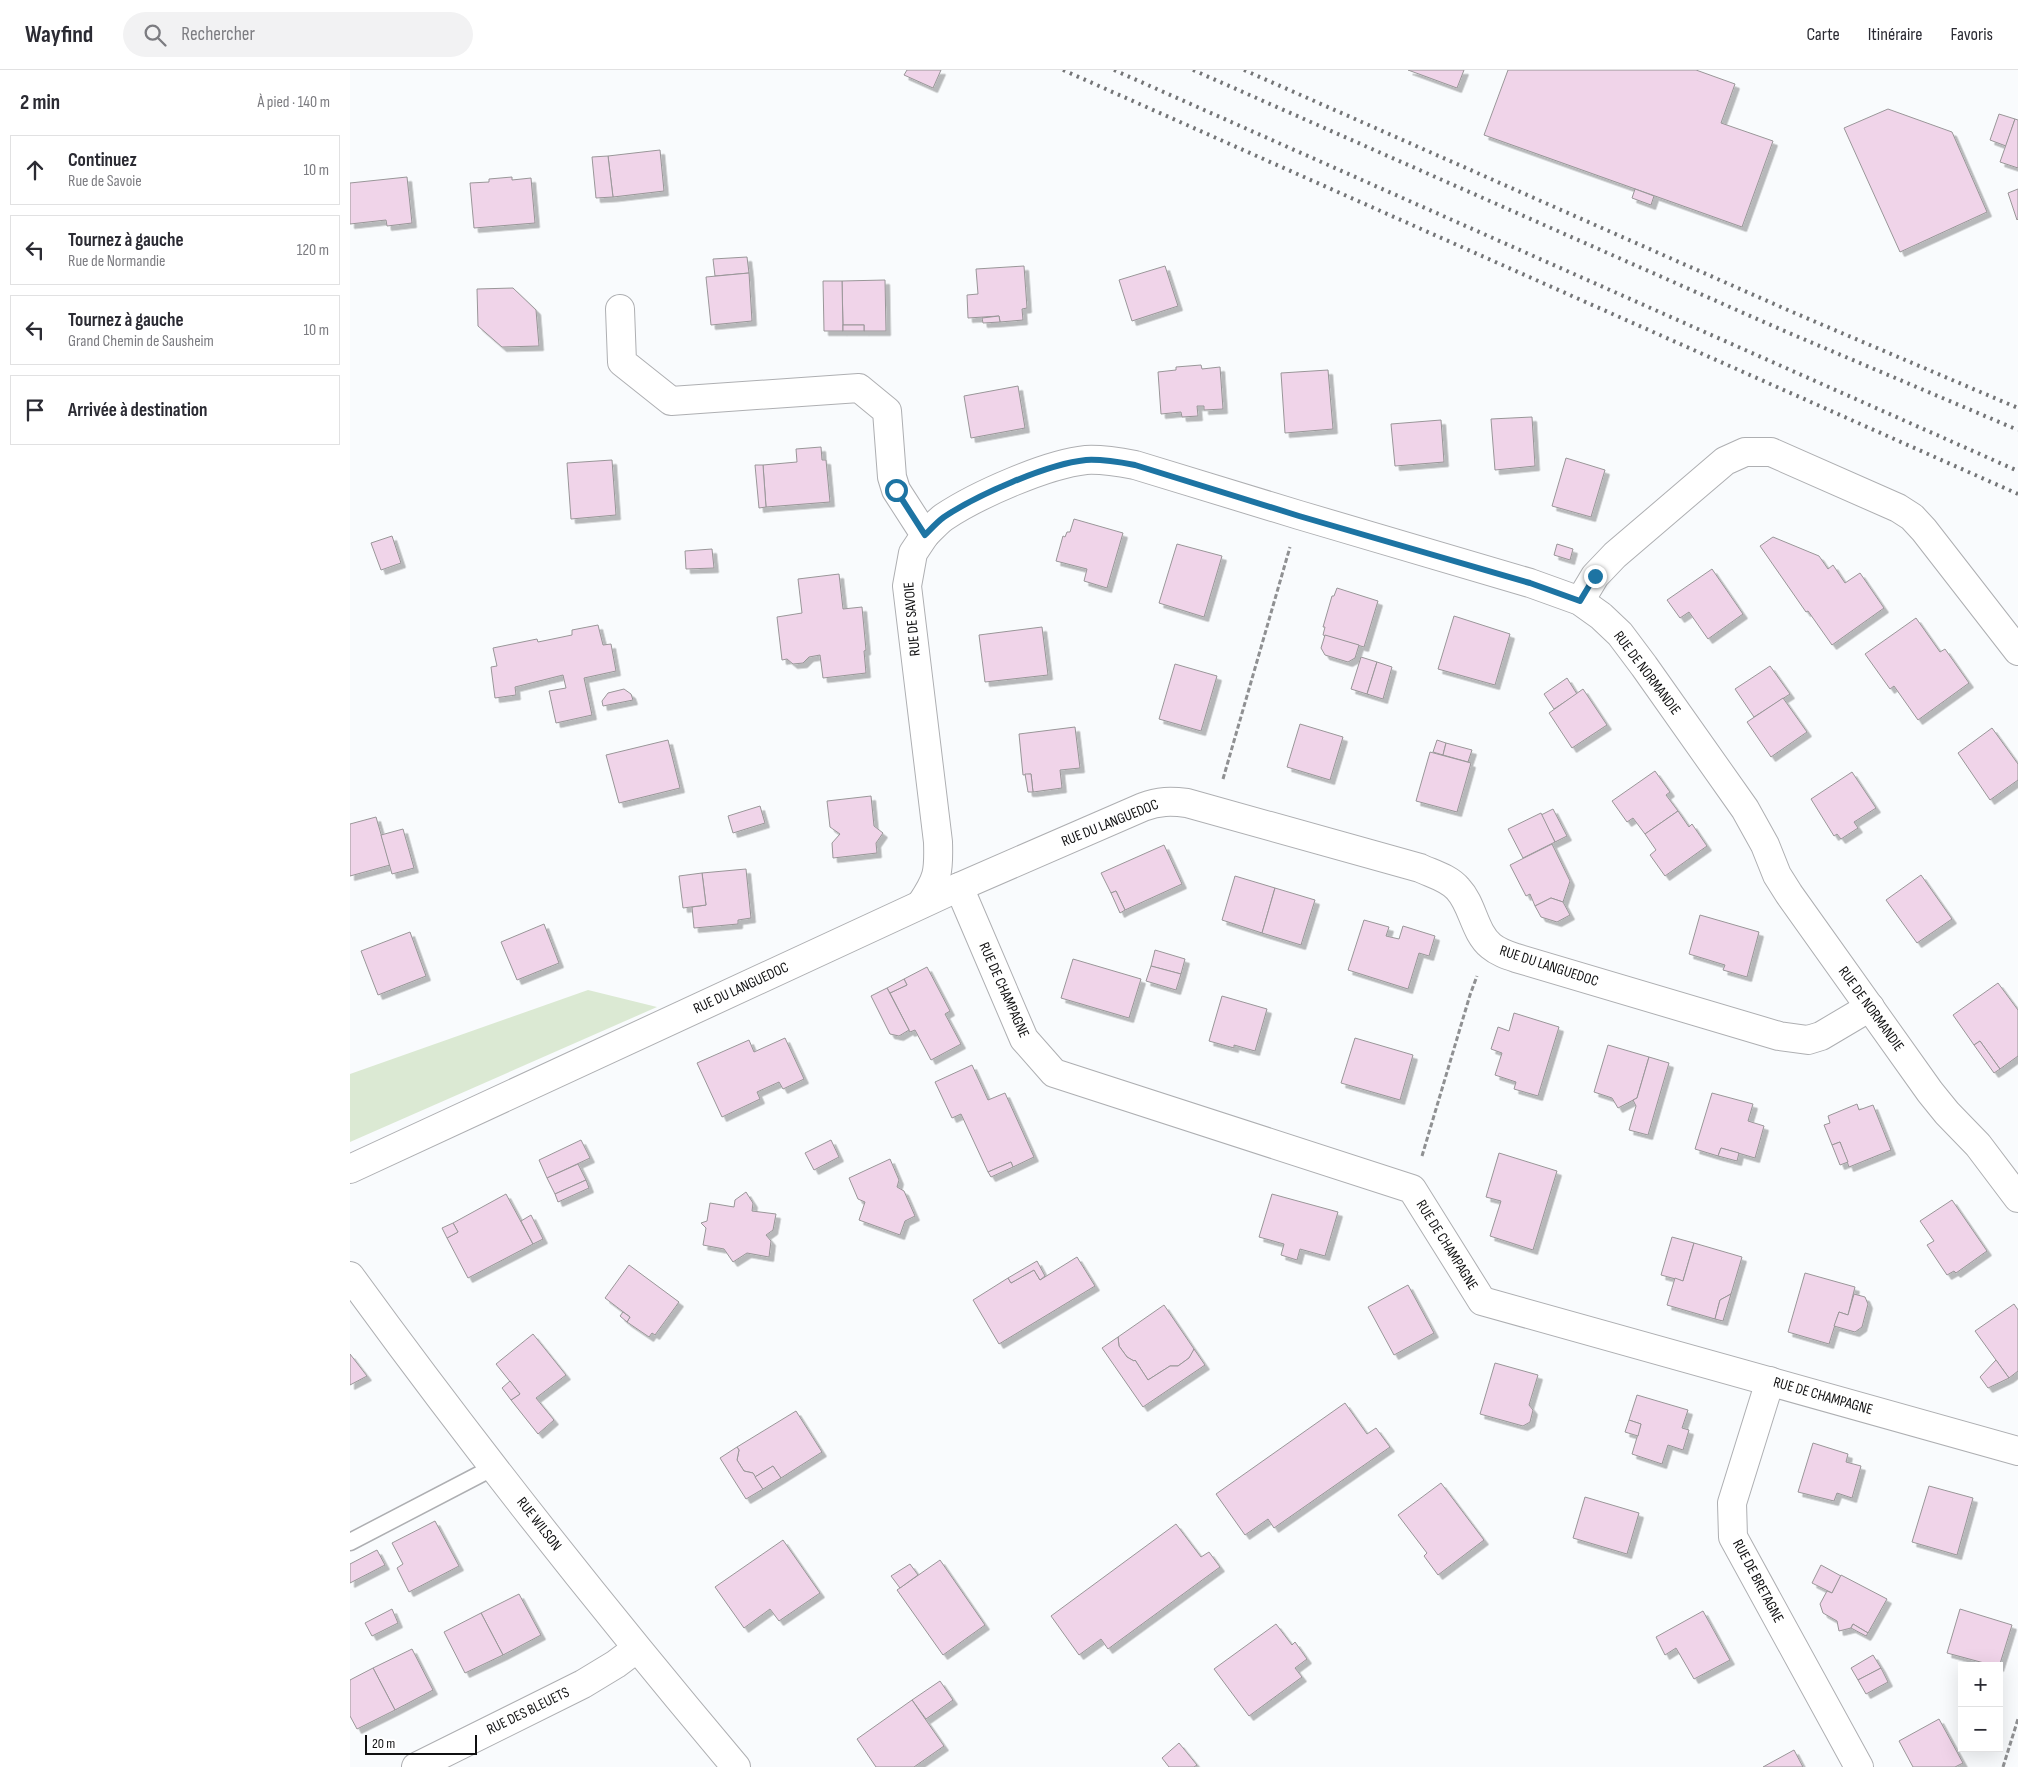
<!DOCTYPE html>
<html lang="fr">
<meta charset="utf-8">
<style>
:root{--surface:#fff;--page:#f2f2f3;--text:#2b2b33;--muted:#7c7c81;--line:#e1e1e2}
body{margin:0;font-family:"Sofia Sans Condensed",sans-serif;background:var(--page);color:var(--text)}
.controls{position:absolute;right:15px;bottom:15px;display:grid;overflow:hidden;border-radius:0px;box-shadow:0 5px 20px #0002}
.controls button{width:45px;height:45px;display:grid;place-items:center;padding:0;border:0;border-bottom:1px solid var(--line);background:var(--surface);color:var(--text);font:25px sans-serif}
.scale{position:absolute;left:15px;bottom:12px;width:112px;box-sizing:border-box;padding-left:5px;border:2px solid #101011;border-top:0;font-size:14px;line-height:18px;white-space:nowrap;color:#101011;-webkit-text-stroke:4px #fff;paint-order:stroke}
.stop{position:absolute;width:15px;height:15px;margin:-11px;border:4px solid #1d74a3;border-radius:50%;background:#fff}
.stop.end{background:#1d74a3;border-color:#fff;box-shadow:0 1px 5px #0008}
.list{margin:0;padding:0;list-style:none}
h2{display:flex;justify-content:space-between;align-items:center;height:65px;margin:0;padding:0 20px;font-size:21px}
h2 small{font-size:16px;font-weight:400;color:var(--muted)}
.list li{display:grid;grid-template-columns:32px 1fr auto;gap:15px;align-items:center;box-sizing:border-box;height:70px;margin:0 10px 10px;padding:0 10px;border:1px solid var(--line);border-radius:0px}
.list b{display:block;font-size:19px;white-space:nowrap}
.list p{margin:0;font-size:16px;white-space:nowrap;color:var(--muted)}
.list em{font-size:16px;font-style:normal;color:var(--muted)}
.icon{flex:none;width:28px;height:28px;fill:none;stroke:currentColor;stroke-width:2;stroke-linecap:round;stroke-linejoin:round}
.map{position:relative;flex:none;width:1668px;height:1697px;overflow:hidden}
header{display:flex;align-items:center;gap:30px;box-sizing:border-box;height:70px;padding:0 25px;background:var(--surface);border-bottom:1px solid var(--line)}
header strong{font-size:24px}
nav{display:flex;gap:28px;margin-inline-start:auto;font-size:18px}
.search{width:350px;height:45px;background:var(--page);display:flex;align-items:center;gap:12px;box-sizing:border-box;padding:0 18px;border-radius:28px;color:var(--muted);font-size:19px}
main{display:flex}
aside{flex:1;background:var(--surface)}
.map>svg:first-child{display:block}
.green{fill:#dbe9d3}
.building{fill:#f0d4e9;stroke:#999698;filter:url(#shadow)}
.lines{fill:none;stroke-linecap:round;stroke-linejoin:round}
.lane-casing{stroke:#aeafb2;stroke-width:19}
.street-casing{stroke:#aeafb2;stroke-width:30}
.path{stroke:#8f9092;stroke-width:3;stroke-dasharray:5 2.5;stroke-linecap:butt}
.lane{stroke:#fff;stroke-width:16}
.street{stroke:#fff;stroke-width:28}
.rail{stroke:#747577;stroke-width:4;stroke-dasharray:2.5 5;stroke-linecap:butt}
.route{stroke:#1d74a3;stroke-width:6}
.labels{text-anchor:middle;dominant-baseline:central;stroke-width:5;stroke-linejoin:round;paint-order:stroke}
.street-label{font-size:15px;fill:#101011;stroke:#fff}
</style>
<header>
<strong>Wayfind</strong>
<div class="search"><svg class="icon" aria-label="search" viewBox="0 0 24 24"><circle cx="10" cy="10" r="6"/><path d="M15 15l6 6"/></svg>Rechercher</div>
<nav><a>Carte</a><a>Itinéraire</a><a>Favoris</a></nav>
</header>
<main>
<aside>
<h2>2 min<small>À pied · 140 m</small></h2>
<ul class="list">
<li><svg class="icon" aria-label="ahead" viewBox="0 0 24 24"><path d="M12 20V5M6 11l6-6 6 6"/></svg><div><b>Continuez</b><p>Rue de Savoie</p></div><em>10 m</em></li>
<li><svg class="icon" aria-label="left" viewBox="0 0 24 24"><path d="M17 20v-9H6M10 6l-5 5 5 5"/></svg><div><b>Tournez à gauche</b><p>Rue de Normandie</p></div><em>120 m</em></li>
<li><svg class="icon" aria-label="left" viewBox="0 0 24 24"><path d="M17 20v-9H6M10 6l-5 5 5 5"/></svg><div><b>Tournez à gauche</b><p>Grand Chemin de Sausheim</p></div><em>10 m</em></li>
<li><svg class="icon" aria-label="arrive" viewBox="0 0 24 24"><path d="M6 21V4h12l-3 4 3 4H6"/></svg><div><b>Arrivée à destination</b></div></li>
</ul>
</aside>
<div class="map">
<svg width="1668" height="1697" viewBox="0 0 1668 1697">
<defs>
<filter id="shadow"><feDropShadow dx="4.5" dy="4.5" stdDeviation="0" flood-color="#0004"/></filter>
</defs>
<rect width="100%" height="100%" fill="#f9fbfd"/>
<path class="green" d="M238,920L307,937L0,1072V1004Z"/>
<g class="building">
<path d="M557,0H591L583,18L554,5Z"/>
<path d="M1058,0H1114L1107,18Z"/>
<path d="M1158,0H1346L1385,14L1371,53L1423,71L1392,157L1134,65Z"/>
<path d="M1538,39L1602,62L1637,142L1550,182L1494,58Z"/>
<path d="M1649,44L1665,49L1656,76L1640,70Z"/>
<path d="M1665,49L1668,50V98L1650,92Z"/>
<path d="M310,80L314,121L263,127L258,86Z"/>
<path d="M258,86L263,127L246,128L242,87Z"/>
<path d="M57,107L62,153L37,156L36,150L0,154V113Z"/>
<path d="M162,107V110L181,108L185,153L124,158L120,113L139,112V109Z"/>
<path d="M1285,119L1304,126L1301,135L1282,128Z"/>
<path d="M1668,119V149L1667,150L1658,123Z"/>
<path d="M397,187L399,203L365,206L363,189Z"/>
<path d="M674,196L677,238L672,239L673,250L650,252L649,246L618,248L617,225L628,224L626,199Z"/>
<path d="M815,196L828,236L782,251L769,210Z"/>
<path d="M399,203L402,251L361,255L356,207Z"/>
<path d="M535,210L536,261H514V255H493L492,211Z"/>
<path d="M473,211H492L493,261H474Z"/>
<path d="M163,218L186,240L189,276L152,277L128,256L127,219Z"/>
<path d="M649,246L650,252L633,253L632,248Z"/>
<rect x="493" y="255" width="21" height="6"/>
<path d="M851,295L852,299L870,297L873,339L854,340V336H847L848,346L832,347L831,342L811,344L808,302L826,300V297Z"/>
<path d="M978,300L983,359L935,363L931,303Z"/>
<path d="M668,316L675,358L621,368L614,326Z"/>
<path d="M1182,347L1185,396L1145,400L1141,349Z"/>
<path d="M1091,350L1094,392L1045,396L1041,354Z"/>
<path d="M471,377L472,390H476L480,432L416,437L413,395L447,392L446,379Z"/>
<path d="M1216,388L1255,400L1241,447L1202,436Z"/>
<path d="M262,390L266,445L221,449L217,393Z"/>
<path d="M405,395H413L416,437L409,438Z"/>
<path d="M724,449L773,463L757,518L734,511L737,499L706,491L713,466L715,467L717,462H720Z"/>
<path d="M42,466L51,493L31,500L21,473Z"/>
<path d="M1423,467L1469,486L1478,499L1483,495L1495,513L1510,503L1534,538L1482,575L1458,541L1456,542L1410,476Z"/>
<path d="M827,474L872,486L854,547L809,533Z"/>
<path d="M1207,474L1223,479L1220,490L1204,485Z"/>
<path d="M362,479L364,498L336,499L335,481Z"/>
<path d="M1362,499L1393,544L1358,569L1339,542L1330,548L1317,530Z"/>
<path d="M489,504L493,539L512,537L516,580L514,581L516,603L473,608L470,585L459,587L453,593L443,594L437,589L432,590L427,547L452,543L448,509Z"/>
<path d="M987,518L1028,531L1014,577L973,565L975,557H973L982,526H984Z"/>
<path d="M1104,546L1160,564L1145,615L1088,599Z"/>
<path d="M1566,548L1590,582L1595,579L1619,613L1568,650L1544,616L1540,619L1515,584Z"/>
<path d="M248,555L253,575L261,574L266,601L234,608L242,645L206,653L199,621L216,618L213,605L165,617L166,625L145,628L141,597L147,596L143,578L187,569L188,572L222,565V560Z"/>
<path d="M692,557L698,605L635,612L629,565Z"/>
<path d="M975,565L1009,575L1005,588L998,592L975,585L971,578Z"/>
<path d="M1011,587L1027,592L1017,624L1001,619Z"/>
<path d="M1027,592L1042,597L1033,629L1017,624Z"/>
<path d="M825,594L867,606L851,661L809,649Z"/>
<path d="M1420,596L1440,624L1404,647L1385,619Z"/>
<path d="M1217,608L1227,624L1204,639L1194,624Z"/>
<path d="M274,619L281,624L283,630L253,636L252,631L258,623Z"/>
<path d="M1233,619L1257,655L1222,678L1199,643Z"/>
<path d="M1433,628L1457,662L1421,687L1397,652Z"/>
<path d="M950,654L993,667L980,710L937,697Z"/>
<path d="M725,657L730,698L710,700L712,718L683,722L681,704L673,705L669,664Z"/>
<path d="M1642,658L1668,694V710L1640,730L1608,683Z"/>
<path d="M318,670L330,718L269,733L256,685Z"/>
<path d="M1087,670L1096,673L1093,685L1083,682Z"/>
<path d="M1096,673L1122,680L1118,692L1093,685Z"/>
<path d="M1080,682L1121,693L1107,742L1066,731Z"/>
<path d="M1305,701L1320,722L1316,725L1328,741L1295,764L1283,748L1277,752L1262,731Z"/>
<path d="M1502,702L1526,738L1504,752L1508,758L1491,769L1487,764L1484,766L1461,729Z"/>
<path d="M675,704H681L683,722H678Z"/>
<path d="M521,726L524,756L533,763L526,773L527,783L483,788L482,773L490,764L480,757L477,731Z"/>
<path d="M410,736L415,753L383,763L378,746Z"/>
<path d="M1203,739L1217,766L1205,772L1191,745Z"/>
<path d="M1328,741L1339,757L1342,754L1357,776L1315,806L1300,785L1306,780L1295,764Z"/>
<path d="M1191,743L1205,772L1173,788L1158,759Z"/>
<path d="M26,747L40,795L0,806V754Z"/>
<path d="M53,759L64,798L42,804L31,765Z"/>
<path d="M1202,774L1220,811L1213,832L1201,828L1185,836L1180,824L1176,826L1160,795Z"/>
<path d="M814,775L832,814L775,840L766,821L761,823L751,803Z"/>
<path d="M396,799L401,848L388,850V854L344,858L342,837L356,835L352,803Z"/>
<path d="M352,803L356,835L333,838L329,806Z"/>
<path d="M1571,805L1602,849L1567,873L1536,830Z"/>
<path d="M885,806L925,818L912,863L872,850Z"/>
<path d="M925,818L965,830L951,875L912,863Z"/>
<path d="M766,821L775,840L770,843L761,823Z"/>
<path d="M1201,828L1213,832L1220,845L1207,852L1191,847L1185,836Z"/>
<path d="M1350,845L1409,862L1397,907L1373,900L1375,895L1339,884Z"/>
<path d="M1014,850L1039,857L1036,866L1049,869L1053,856L1085,866L1079,886L1069,883L1058,919L998,900Z"/>
<path d="M194,854L209,893L167,910L151,872Z"/>
<path d="M60,862L76,906L28,925L11,881Z"/>
<path d="M805,880L835,889L831,904L801,896Z"/>
<path d="M723,889L791,909L779,948L711,928Z"/>
<path d="M801,896L831,904L826,920L796,911Z"/>
<path d="M577,897L600,941L595,944L611,974L581,990L565,960L560,962L540,923L557,915L554,909Z"/>
<path d="M554,909L557,915L540,923L537,918Z"/>
<path d="M1648,913L1668,940V986L1650,999L1630,971L1624,975L1603,945Z"/>
<path d="M537,918L559,960L549,966L540,964L521,926Z"/>
<path d="M872,926L917,939L905,981L884,975V978L859,971Z"/>
<path d="M1164,943L1209,957L1188,1026L1164,1019L1166,1012L1145,1005L1152,983L1141,979L1148,957L1159,961Z"/>
<path d="M435,968L454,1009L433,1019L429,1012L407,1022L410,1029L372,1047L347,993L399,970L404,982Z"/>
<path d="M1005,968L1063,985L1050,1030L991,1013Z"/>
<path d="M1630,971L1650,999L1644,1003L1624,975Z"/>
<path d="M1258,975L1299,987L1287,1028L1268,1038L1262,1028L1244,1022Z"/>
<path d="M1299,987L1319,993L1298,1065L1279,1060L1286,1036L1283,1030L1287,1028Z"/>
<path d="M622,995L638,1030L655,1023L684,1087L663,1097L661,1092L638,1102L611,1044L602,1048L585,1012Z"/>
<path d="M1362,1023L1403,1034L1398,1051L1414,1056L1405,1088L1371,1078L1368,1086L1345,1079Z"/>
<path d="M1507,1034L1509,1040L1523,1035L1541,1080L1499,1097L1490,1072L1482,1075L1474,1055L1480,1053L1478,1046Z"/>
<path d="M231,1070L240,1088L197,1108L189,1090Z"/>
<path d="M481,1070L489,1087L464,1100L455,1083Z"/>
<path d="M1490,1072L1498,1092L1490,1095L1482,1075Z"/>
<path d="M1371,1078L1389,1083L1387,1091L1368,1086Z"/>
<path d="M1149,1083L1207,1101L1183,1180L1140,1166L1151,1131L1136,1127Z"/>
<path d="M540,1089L549,1110L547,1117L554,1121L565,1146L555,1151L550,1165L509,1150L515,1132L508,1129L499,1108Z"/>
<path d="M661,1092L663,1097L641,1107L638,1102Z"/>
<path d="M228,1094L236,1110L205,1124L197,1108Z"/>
<path d="M236,1110L239,1118L208,1132L205,1124Z"/>
<path d="M396,1122L403,1133L402,1141L426,1144L423,1160L416,1165L421,1171L419,1187L397,1183L383,1192L374,1179L353,1175L356,1158L351,1153L357,1151L360,1133L384,1137L385,1130Z"/>
<path d="M156,1124L183,1174L118,1208L97,1168L108,1162L103,1153Z"/>
<path d="M922,1124L988,1142L975,1186L950,1179L947,1190L931,1185L934,1174L909,1167Z"/>
<path d="M1602,1130L1637,1181L1606,1203L1604,1201L1597,1205L1577,1175L1584,1171L1570,1151Z"/>
<path d="M181,1145L193,1169L183,1174L171,1151Z"/>
<path d="M103,1153L108,1162L97,1168L92,1158Z"/>
<path d="M1322,1167L1344,1173L1333,1211L1311,1205Z"/>
<path d="M1344,1173L1392,1187L1381,1224L1370,1230L1365,1249L1317,1235L1325,1208L1333,1211Z"/>
<path d="M727,1187L745,1216L649,1274L623,1230L658,1208L661,1213L684,1200L690,1210Z"/>
<path d="M687,1191L695,1206L690,1210L684,1200L661,1213L658,1208Z"/>
<path d="M279,1195L329,1232L305,1265L302,1263L299,1267L277,1252L280,1247L255,1228Z"/>
<path d="M1455,1203L1505,1217L1498,1245L1489,1242L1479,1274L1438,1262Z"/>
<path d="M1058,1215L1084,1263L1044,1285L1018,1237Z"/>
<path d="M1381,1224L1373,1251L1365,1249L1370,1230Z"/>
<path d="M1504,1224L1515,1227L1518,1234L1512,1257L1505,1262L1484,1256L1489,1242L1498,1245Z"/>
<path d="M1664,1234L1668,1240V1301L1659,1308L1625,1261Z"/>
<path d="M814,1235L844,1279V1281L839,1288L828,1296H820L798,1310L785,1290L784,1291L777,1287L769,1276L768,1267Z"/>
<path d="M273,1242L280,1247L277,1252L270,1246Z"/>
<path d="M183,1264L216,1305L186,1328L204,1350L188,1364L161,1330L170,1324L146,1294Z"/>
<path d="M768,1267L769,1276L777,1287L784,1291L785,1290L798,1310L820,1296H828L839,1288L844,1279L855,1295L793,1337L752,1278Z"/>
<path d="M0,1284L17,1306L0,1315Z"/>
<path d="M1646,1290L1659,1308L1638,1318L1630,1307Z"/>
<path d="M1145,1293L1188,1305L1179,1335L1183,1340L1180,1352L1173,1356L1130,1344Z"/>
<path d="M160,1311L170,1324L161,1330L152,1318Z"/>
<path d="M1287,1325L1338,1340L1332,1358L1339,1360L1333,1380L1318,1375L1312,1394L1282,1384L1291,1354L1279,1350Z"/>
<path d="M995,1333L1017,1364L1026,1358L1040,1377L924,1458L918,1449L895,1465L866,1424Z"/>
<path d="M446,1341L472,1382L431,1408L423,1396L405,1407L403,1403L394,1401L387,1390L389,1380L387,1377Z"/>
<path d="M1279,1350L1291,1354L1288,1366L1275,1362Z"/>
<path d="M1463,1373L1498,1384L1496,1392L1511,1396L1502,1428L1487,1423L1484,1431L1448,1422Z"/>
<path d="M387,1377L389,1380L387,1390L394,1401L403,1403L413,1419L396,1429L370,1388Z"/>
<path d="M423,1396L431,1408L413,1419L405,1407Z"/>
<path d="M1091,1413L1134,1470L1088,1505L1074,1486L1077,1483L1048,1445Z"/>
<path d="M1579,1416L1623,1428L1607,1485L1562,1472Z"/>
<path d="M1235,1427L1289,1443L1277,1484L1223,1468Z"/>
<path d="M85,1451L109,1496L59,1522L47,1498L53,1494L42,1473Z"/>
<path d="M826,1454L851,1487L859,1482L870,1497L758,1579L751,1569L729,1585L701,1546Z"/>
<path d="M433,1470L470,1523L429,1551L420,1539L394,1558L365,1517Z"/>
<path d="M27,1480L35,1495L0,1513V1494Z"/>
<path d="M590,1490L635,1555L593,1585L547,1520Z"/>
<path d="M560,1494L568,1505L550,1518L541,1506Z"/>
<path d="M1471,1495L1491,1506L1482,1523L1462,1513Z"/>
<path d="M1491,1505L1537,1529L1518,1563L1503,1554L1501,1558L1489,1561L1487,1551L1473,1543L1470,1534L1477,1521L1482,1523Z"/>
<path d="M169,1524L191,1565L153,1585L131,1543Z"/>
<path d="M42,1539L48,1553L22,1566L15,1553Z"/>
<path d="M1610,1539L1662,1555L1649,1597L1597,1583Z"/>
<path d="M1353,1541L1380,1590L1344,1609L1326,1578L1315,1585L1306,1567Z"/>
<path d="M131,1543L153,1585L115,1603L94,1562Z"/>
<path d="M926,1554L942,1575L945,1572L957,1589L945,1598L952,1607L899,1646L864,1599Z"/>
<path d="M1503,1554L1518,1563L1516,1566L1501,1558Z"/>
<path d="M62,1579L83,1620L45,1640L23,1598Z"/>
<path d="M1523,1585L1531,1598L1508,1610L1501,1598Z"/>
<path d="M23,1598L45,1640L7,1659L0,1646V1610Z"/>
<path d="M1531,1598L1538,1612L1516,1624L1508,1610Z"/>
<path d="M590,1611L603,1630L576,1649L562,1630Z"/>
<path d="M562,1630L594,1676L564,1697H526L507,1669Z"/>
<path d="M1589,1649L1613,1693L1605,1697H1563L1549,1671Z"/>
<path d="M829,1673L847,1695L844,1697H819L812,1688Z"/>
<path d="M1444,1680L1453,1697H1413Z"/>
</g>
<g class="lines">
<g class="lane-casing">
<path id="lane" d="M0,1472L144,1397"/>
</g>
<g class="street-casing">
<g id="street">
<path d="M270,239L272,292L321,331L509,318L537,341L542,407L546,420L575,465L563,483L557,516L588,772C589,802 588,809 571,834"/>
<path d="M575,465C581,459 587,452 594,447C627,425 697,394 736,390C752,389 769,392 785,395L949,445L1180,513L1230,531L1251,546L1270,564L1294,596L1395,739L1415,775L1427,805L1439,824L1580,1022L1597,1043L1628,1075L1668,1128"/>
<path d="M1230,531L1245,506L1265,485L1375,391L1395,382H1421L1548,438L1562,447L1574,460L1668,581"/>
<path d="M609,817L674,969L704,1003L1062,1119L1132,1231L1668,1381"/>
<path d="M0,1099L609,817L793,737C809,731 821,731 837,733L1070,798C1083,804 1099,808 1108,819C1123,835 1124,862 1141,876C1148,882 1157,885 1166,888L1429,966L1458,970L1471,966L1520,937"/>
<path d="M0,1206C122,1374 252,1538 386,1697"/>
<path d="M1420,1311L1382,1433L1383,1467L1509,1697"/>
<path d="M66,1697L233,1614L266,1594L286,1579"/>
</g>
</g>
<g class="path">
<path d="M873,709L940,477"/>
<path d="M1072,1086L1120,925L1127,906"/>
<path d="M1653,1697L1668,1649"/>
</g>
<use href="#lane" class="lane"/>
<use href="#street" class="street"/>
<g class="rail">
<path d="M713,0L1668,424"/>
<path d="M764,0L1668,401"/>
<path d="M843,0L1432,260L1668,360"/>
<path d="M894,0L1440,241L1668,338"/>
</g>
</g>
<g class="lines">
<path class="route" d="M546,420L575,465C581,459 587,452 594,447C627,425 697,394 736,390C752,389 769,392 785,395L949,446L1180,513L1230,531L1245,506"/>
</g>
<g class="labels">
<g class="street-label">
<text transform="translate(562 549) rotate(-95)">RUE DE SAVOIE</text>
<text transform="translate(1297 603) rotate(53)">RUE DE NORMANDIE</text>
<text transform="translate(760 753) rotate(-22)">RUE DU LANGUEDOC</text>
<text transform="translate(1199 896) rotate(18)">RUE DU LANGUEDOC</text>
<text transform="translate(391 918) rotate(-25)">RUE DU LANGUEDOC</text>
<text transform="translate(654 920) rotate(66)">RUE DE CHAMPAGNE</text>
<text transform="translate(1521 939) rotate(54)">RUE DE NORMANDIE</text>
<text transform="translate(1097 1175) rotate(58)">RUE DE CHAMPAGNE</text>
<text transform="translate(1473 1326) rotate(16)">RUE DE CHAMPAGNE</text>
<text transform="translate(189 1454) rotate(52)">RUE WILSON</text>
<text transform="translate(1408 1511) rotate(62)">RUE DE BRETAGNE</text>
<text transform="translate(178 1641) rotate(-26)">RUE DES BLEUETS</text>
</g>
</g>
</svg>
<div class="controls">
<button>+</button>
<button>−</button>
</div>
<div class="scale">20 m</div>
<div class="stop" style="left:546px;top:420px"></div>
<div class="stop end" style="left:1245px;top:506px"></div>
</div>
</main>
